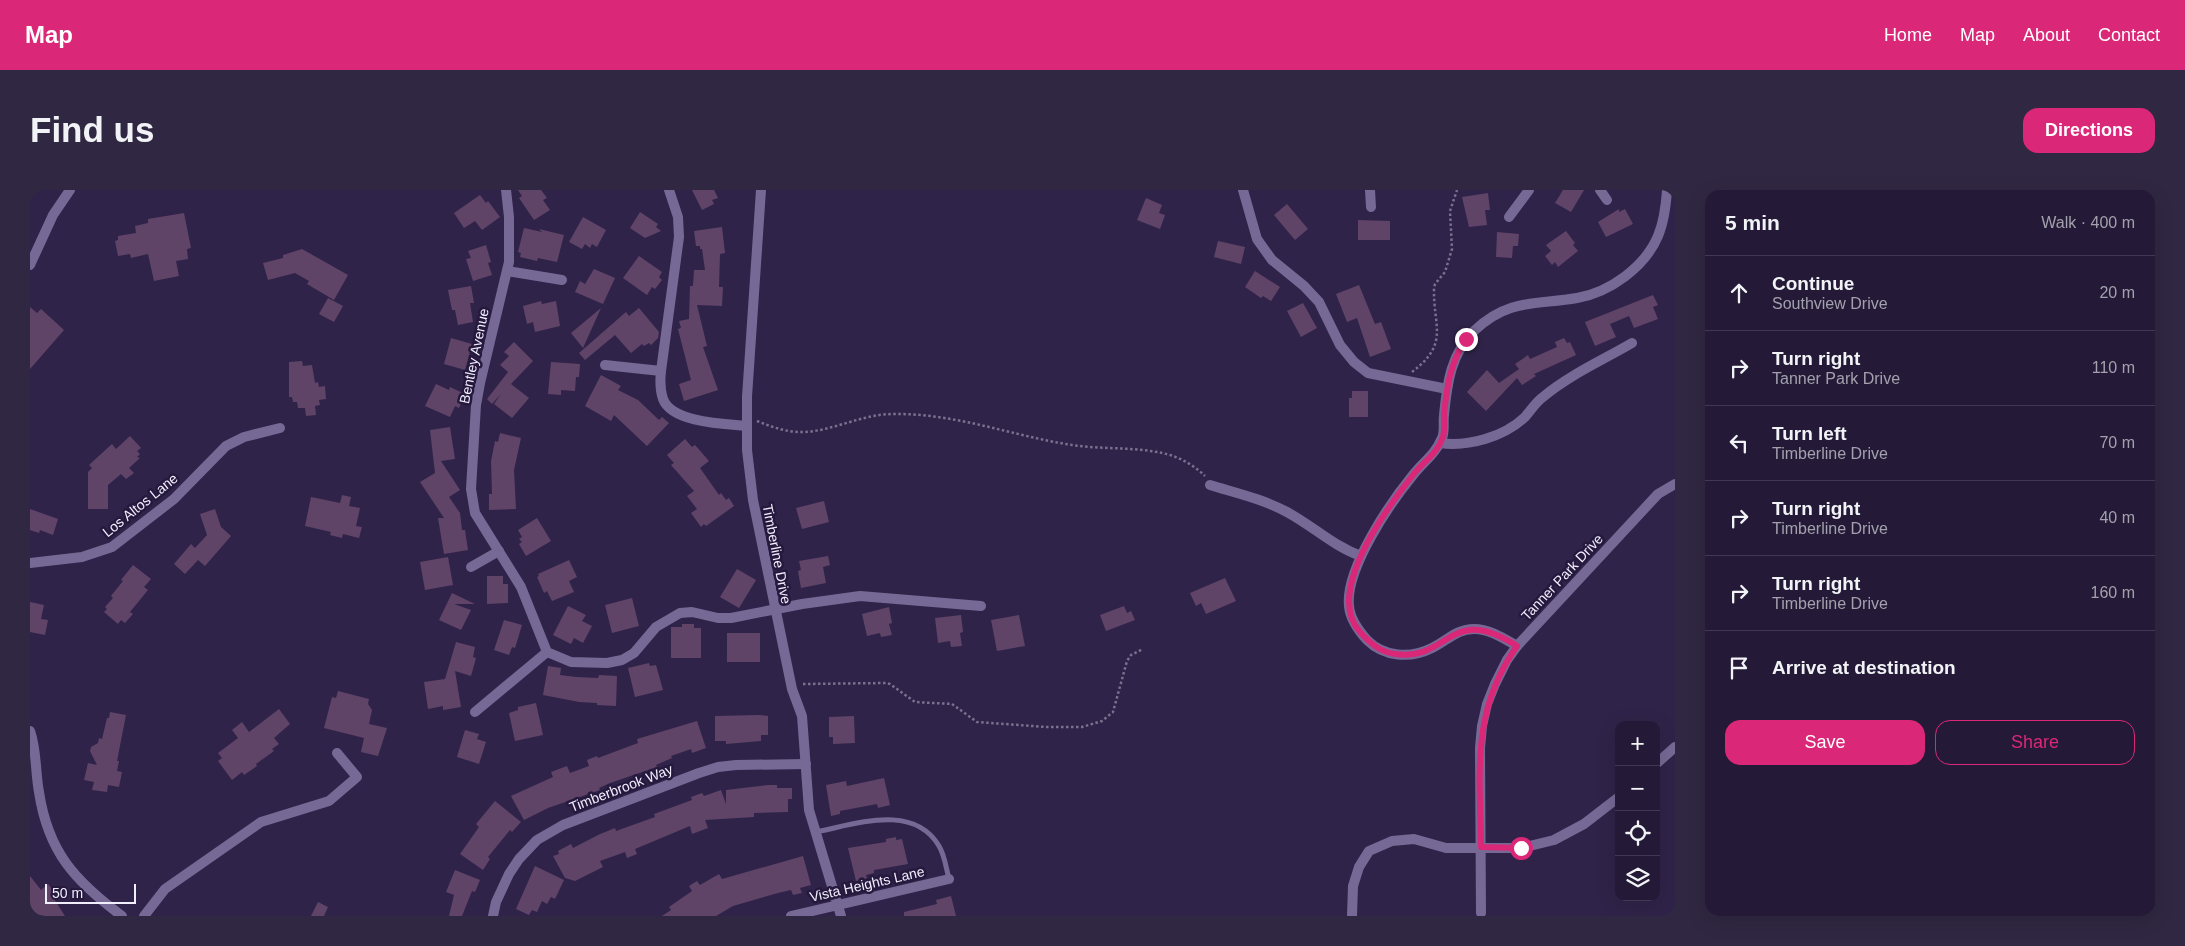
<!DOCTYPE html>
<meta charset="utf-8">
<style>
:root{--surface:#241a37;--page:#302742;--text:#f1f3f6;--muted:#a3a1ad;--line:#413852;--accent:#db2777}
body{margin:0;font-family:Helvetica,sans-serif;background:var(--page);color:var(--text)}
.controls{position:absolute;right:15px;bottom:15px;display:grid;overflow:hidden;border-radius:10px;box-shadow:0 5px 20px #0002}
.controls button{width:45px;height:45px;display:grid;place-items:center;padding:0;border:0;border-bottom:1px solid var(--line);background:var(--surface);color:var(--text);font:25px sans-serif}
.scale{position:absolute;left:15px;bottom:12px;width:91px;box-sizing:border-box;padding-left:5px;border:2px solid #f1eefd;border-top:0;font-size:14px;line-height:18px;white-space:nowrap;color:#f1eefd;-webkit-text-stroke:4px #26193e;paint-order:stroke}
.stop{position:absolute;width:15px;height:15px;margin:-11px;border:4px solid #db2777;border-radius:50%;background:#fff}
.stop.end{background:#db2777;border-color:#fff;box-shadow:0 1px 5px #0008}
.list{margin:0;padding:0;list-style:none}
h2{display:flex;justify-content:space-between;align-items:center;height:65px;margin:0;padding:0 20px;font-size:21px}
h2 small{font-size:16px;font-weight:400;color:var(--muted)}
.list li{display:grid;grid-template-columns:32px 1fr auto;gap:15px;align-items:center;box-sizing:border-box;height:75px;padding:0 20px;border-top:1px solid var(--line)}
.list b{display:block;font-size:19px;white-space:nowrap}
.list p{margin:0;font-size:16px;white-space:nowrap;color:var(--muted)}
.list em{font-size:16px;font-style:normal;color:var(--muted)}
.actions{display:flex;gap:10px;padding:15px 20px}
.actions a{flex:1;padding:11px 0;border:1px solid var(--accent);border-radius:15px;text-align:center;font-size:18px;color:var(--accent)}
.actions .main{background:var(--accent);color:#fff}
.icon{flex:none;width:28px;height:28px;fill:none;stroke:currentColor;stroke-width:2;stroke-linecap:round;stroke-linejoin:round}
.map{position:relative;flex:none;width:1645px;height:726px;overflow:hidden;border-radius:15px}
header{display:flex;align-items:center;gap:30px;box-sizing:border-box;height:70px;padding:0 25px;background:var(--accent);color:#fff}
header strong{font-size:24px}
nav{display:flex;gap:28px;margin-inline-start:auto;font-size:18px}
.intro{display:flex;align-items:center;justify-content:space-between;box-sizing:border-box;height:120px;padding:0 30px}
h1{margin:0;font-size:35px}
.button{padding:12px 22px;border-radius:15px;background:var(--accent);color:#fff;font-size:18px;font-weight:700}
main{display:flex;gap:30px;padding:0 30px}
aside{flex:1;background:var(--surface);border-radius:15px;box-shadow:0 5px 20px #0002}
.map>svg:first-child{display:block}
.building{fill:#5f4468}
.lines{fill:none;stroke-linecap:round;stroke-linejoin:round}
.path{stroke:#7a718e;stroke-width:2.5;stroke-dasharray:2.5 2.5;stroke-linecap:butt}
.lane{stroke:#766995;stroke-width:5}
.street{stroke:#766995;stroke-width:10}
.route{stroke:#db2777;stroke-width:6}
.labels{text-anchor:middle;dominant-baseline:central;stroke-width:5;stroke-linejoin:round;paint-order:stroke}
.street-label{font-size:14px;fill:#f1eefd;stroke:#26193e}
</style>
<header>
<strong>Map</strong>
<nav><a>Home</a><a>Map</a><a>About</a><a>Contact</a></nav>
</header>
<div class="intro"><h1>Find us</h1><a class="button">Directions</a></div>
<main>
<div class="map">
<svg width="1645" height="726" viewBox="0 0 1645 726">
<rect width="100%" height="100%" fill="#302349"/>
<g class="building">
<path d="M488,0H511L517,8L513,10L520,20L504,30L489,8L492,6Z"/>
<path d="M662,0H684L688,8L682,10L684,14L672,20Z"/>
<path d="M1533,0H1554L1541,22L1525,13Z"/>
<path d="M1458,3L1460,20H1455L1457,35L1439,37L1432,7Z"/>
<path d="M450,5L456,13L458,11L470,27L452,40L445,31L434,38L424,23Z"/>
<path d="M1116,8L1132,15L1129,23L1135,25L1130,39L1107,30Z"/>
<path d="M1257,14L1278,39L1265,50L1244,25Z"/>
<path d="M1589,19V22L1595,19L1603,34L1576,47L1568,32Z"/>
<path d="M610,22L628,34L626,37L631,41L615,48L600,38Z"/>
<path d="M154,23L161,58L157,59L158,69L146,71L149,86L124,91L118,64L101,68L100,64L88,66L85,51L88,50V46L106,43L105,36L118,33V29Z"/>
<path d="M553,27L576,40L567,57L562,54L560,58L555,54L552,59L539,52Z"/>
<path d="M1328,30L1360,31V50H1328Z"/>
<path d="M692,37L695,63L690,64L689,97H693L692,116L667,115L677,156L673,157L688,200L654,211L649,194L661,190L648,139L651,138L649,131L659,129L660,96H663L664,80H675L672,59H670V56H666L664,41Z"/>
<path d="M494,38L512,42L509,39L534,45L527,72L508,68L507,71L490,67L491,63L488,62Z"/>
<path d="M1536,41L1545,53L1543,55L1548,61L1528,77L1525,72L1522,75L1515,66L1521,61L1516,55Z"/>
<path d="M1467,42L1489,44L1488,56H1483L1482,68L1466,67Z"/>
<path d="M1188,51L1215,57L1211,74L1184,67Z"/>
<path d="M456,55L461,72L458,73L462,85L443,91L436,69L441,68L438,61Z"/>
<path d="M272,59L318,85L304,110L277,94L279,91L265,83L238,90L233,73L253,68V65Z"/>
<path d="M609,66L632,82L629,87L632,90L625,99L622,97L617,105L593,88Z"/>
<path d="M564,79L585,88L573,114L545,102L550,91L555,94Z"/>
<path d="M1225,81L1250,97L1241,111L1233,106L1231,108L1215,97Z"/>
<path d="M1329,95L1345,134L1351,132L1361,159L1340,167L1327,128L1317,132L1306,104Z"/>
<path d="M441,96L444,113H440L443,132L428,135L425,120H422L418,100Z"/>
<path d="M1623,105L1628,115L1623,117L1628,129L1604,138L1599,126L1580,134L1586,147L1565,156L1555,132Z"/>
<path d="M298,108L313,116L304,132L289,124Z"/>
<path d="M511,111L512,114L526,111L530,136L505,142L503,132L497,134L493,116Z"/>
<path d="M1273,113L1287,138L1271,147L1257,121Z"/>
<path d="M0,117L7,123L11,119L34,140L0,179Z"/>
<path d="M571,118L553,158L541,143Z"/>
<path d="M609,118L629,142L628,148L621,155L619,153L614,156L612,154L601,163L585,145L555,170L549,163L596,122L599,126Z"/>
<path d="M421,148L442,154L435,180L414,174Z"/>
<path d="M1534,148L1537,153L1540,152L1546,165L1504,184L1506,186L1492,195L1487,188L1456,221L1437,202L1457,180L1469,193L1489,179L1485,174L1498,165L1500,169L1527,157L1525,152Z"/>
<path d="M484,152L503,171L481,194L499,208L482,228L464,214L471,204L462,214L457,209L478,182L470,175L479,166L474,162Z"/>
<path d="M272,171L273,176L282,175L285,193L288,192L289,197L295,196L296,209L289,210L290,215L285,216L286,225L276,226L275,218H268L267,212H263L262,207H259V172Z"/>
<path d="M521,172L550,174L549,187H546L545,201L531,200V205L518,204Z"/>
<path d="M571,185L591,196L588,200L608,210L629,230L632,227L639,233L617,256L584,225L581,231L555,216Z"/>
<path d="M406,194L419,200L420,197L435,204L429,218L425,216L420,227L395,216Z"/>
<path d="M1322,201H1338V227H1319V208H1322Z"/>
<path d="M420,237L425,269L411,271L430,300L419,307L430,323L432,340H435L438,360L414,364L408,328H414L390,292L405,283L400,240Z"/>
<path d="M470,243L491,248L484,280L486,319L459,320V304H462L461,271L465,251L468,252Z"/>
<path d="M100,246L111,258L107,261L110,264L107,267L110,268L99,278L104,283L96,289L91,284L78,295V319H58V282L62,278L59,275L82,254L86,259Z"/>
<path d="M655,249L662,257L665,255L679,271L670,278L689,305L691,303L696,310L699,308L704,316L676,336L674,334L671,337L661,323L667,319L657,306L664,301L641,275L644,273L637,265Z"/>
<path d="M312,305L321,307L319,316L330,318L326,336L332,337L329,348L313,344L312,348L300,345L301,342L275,336L281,307L310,313Z"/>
<path d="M794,311L799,332L772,339L766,318Z"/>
<path d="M0,319L28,329L23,345L10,340L9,343L0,340Z"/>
<path d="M185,319L191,337L201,346L175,376L168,370L155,384L144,374L161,354L165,358L177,345L170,324Z"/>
<path d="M507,328L521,351L496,366L489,354L492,352L489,349L492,347L488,340Z"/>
<path d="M798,366L800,375L793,377L796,393L771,398L768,381L771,380L769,371Z"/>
<path d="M418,367L423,395L395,400L390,372Z"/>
<path d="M539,370L547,387L539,391L544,402L522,411L517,401L514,403L507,387L509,386L508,384Z"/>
<path d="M103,375L121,389L114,397L118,400L100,422L103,424L95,433L91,430L88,434L74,422L77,419L75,417L83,408L81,406L93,391L91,390Z"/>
<path d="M707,379L726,390L709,418L690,407Z"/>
<path d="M457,386H473V394H478V413L457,414Z"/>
<path d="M1195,388L1206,411L1176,424L1171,413L1166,416L1160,403Z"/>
<path d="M422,403L445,414H424L441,420L431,440L409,430Z"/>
<path d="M602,408L609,436L582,443L575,415Z"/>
<path d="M0,412L14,415L11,429L18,430L15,445L0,442Z"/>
<path d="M538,416L556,425L552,431L562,436L553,453L544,448L541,454L523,445Z"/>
<path d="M1094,416L1097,423L1101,421L1105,430L1076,441L1070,425Z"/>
<path d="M859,417L862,433L859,434L862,445L851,447L850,443L837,446L832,424Z"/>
<path d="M931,425L933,442L930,443L932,456L921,457L920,451L908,453L905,428Z"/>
<path d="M989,425L995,456L967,461L961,430Z"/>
<path d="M474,430L492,435L485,458L482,457L479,465L464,460Z"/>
<path d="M652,434H664V438H671V468H641V437H652Z"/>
<rect x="697" y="443" width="33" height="29"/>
<path d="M426,452L445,457L443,467L446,468L441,486L425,481L431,517L413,520V516L398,519L394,492L415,489Z"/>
<path d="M619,473L620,476L626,475L633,500L605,507L598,478Z"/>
<path d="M518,476L531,478L530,485L546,487L568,488L569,485L587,486L586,516L567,515V513L549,512L513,505Z"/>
<path d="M308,501L339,509L338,514L342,520L339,534L357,538L348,566L331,562L334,548L294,538L302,507L306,508Z"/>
<path d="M506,513L513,545L485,551L479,523L488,520V517Z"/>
<path d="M249,519L260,534L244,548L249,554L242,559L244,561L226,574L227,576L214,585L212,582L202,590L188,571L192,568L188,563L208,548L202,540L212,532L219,542Z"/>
<path d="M80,522L96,525L87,571H89L87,581L92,582L89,597L78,595L77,602L62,600L64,592L54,590L58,573L67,575L60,561L61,557L68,553L69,548L72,549L77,528H79Z"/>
<path d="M729,525L738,526V545H731V551L696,554V551H685V526Z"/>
<path d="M824,526L825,553L803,554V547H799V527Z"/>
<path d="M667,531L676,558L662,563L661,559L641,566L642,568L626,575L627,577L580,593L569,598L570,600L518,618L494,630L481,606L523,587L521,582L537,576L540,583L559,576L557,570L567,566L568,568L608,553L607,549Z"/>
<path d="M435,540L449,544L447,549L456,552L449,574L427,567Z"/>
<path d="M854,588L860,615L848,618L847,614L810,621V624L801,626L796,595L816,591L817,596Z"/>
<path d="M738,595H747V598H762V609H758V622L724,623V627L675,630L678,638L662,644L660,636L605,659L607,664L597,668L595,662L570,671L573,677L545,691L535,688L523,666L529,664L528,661L541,654L543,658L568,645L585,638L586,641L625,627L624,624L662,610L661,607L672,603L674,606L691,600L696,614V600Z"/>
<path d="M465,611L491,632L482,642L480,640L458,667L460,669L453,680L430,664L449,637L446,634Z"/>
<path d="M866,647V650L872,649L878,674L844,680V683L836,685L837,688L826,691L818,658L856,652V649Z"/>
<path d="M773,666L781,695L770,698L772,703L763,705L761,700L748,703L703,716L686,726H632L641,720L639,717L662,701L659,696L667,691L670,695L689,684L692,689Z"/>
<path d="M505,676L534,690L525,709L521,707L517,714L512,711L507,722L502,720L499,725L486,719Z"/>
<path d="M425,680L450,690L445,702L442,701L432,726H419L424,705L416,702Z"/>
<path d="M0,686L11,700L18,694L28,706L24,709L35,726H8L0,717Z"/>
<path d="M921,706L926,726H874V722L907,714L906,710Z"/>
<path d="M288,712L298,717L294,726H281Z"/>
</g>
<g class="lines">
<g class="path">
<path d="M1382,182C1420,153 1403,137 1404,98L1405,94L1415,82L1422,59L1420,21L1427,0"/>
<path d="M727,231C742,237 758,243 775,242C806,240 834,223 867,224C928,224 983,246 1042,255C1074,260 1108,256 1140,265C1153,269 1166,277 1175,286"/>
<path d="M773,494L856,493L860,494L885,512L922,514L947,532L1016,537H1052L1072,531L1083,522L1097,471L1101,465L1113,459"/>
</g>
<path class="lane" d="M785,642C824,635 883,612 909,656C915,666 916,678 919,689"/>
<g class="street">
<path d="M476,0L479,27V72L450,193L446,215L441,299L445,323L491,397L517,462L541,472L577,473L592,470L604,463L626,437L650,423L662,422L688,428H701L772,414L830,406L951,416"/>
<path d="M639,0L648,27L649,47L631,181C630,190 630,200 633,209C642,233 695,234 717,236"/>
<path d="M731,0L717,207V260L723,310L762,499L772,526L779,620L811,726"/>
<path d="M1213,0L1227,49L1242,70L1274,96L1289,112L1310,155L1324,172L1338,183L1417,199"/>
<path d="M1340,0L1341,17"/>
<path d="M1570,0L1577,10"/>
<path d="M1479,27L1499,0"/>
<path d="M0,75L23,25L40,0"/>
<path d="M477,81L532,90"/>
<path d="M575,175L631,181"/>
<path d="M1410,253C1438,257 1474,247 1495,227C1501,220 1506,212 1513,207C1539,185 1573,170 1602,153"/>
<path d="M1180,295C1206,303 1233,309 1257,322C1283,336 1303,356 1331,366"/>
<path d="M0,373L52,367L82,357L144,309L196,256L214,247L250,238"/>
<path d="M441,377L469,361"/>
<path d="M1487,456C1473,448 1460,439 1444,439C1426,439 1417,451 1402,458C1380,469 1354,467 1337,450C1328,440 1320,429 1319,416C1315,379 1360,313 1383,285C1394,271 1405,265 1412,248C1415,242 1413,233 1414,225C1417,193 1421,163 1445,140C1479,108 1507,115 1547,108C1580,102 1615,77 1628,46C1634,32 1636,15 1637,0"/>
<path d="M445,522L517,462"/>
<path d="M0,541C7,561 5,581 9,602C18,662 45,691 92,726"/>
<path d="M1626,574L1645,557"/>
<path d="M1451,723L1450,558L1452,536L1457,514L1465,494L1477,470L1487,456L1628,304L1645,294"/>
<path d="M114,726L135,699L231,632L299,611L327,587L307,563"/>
<path d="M463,726L466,712L479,684L489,669L507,650L533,635L669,583L688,577L706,575L776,574"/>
<path d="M761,726L919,689"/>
<path d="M1322,726L1323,696L1329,677L1339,661L1362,651L1384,649L1416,658H1491L1524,650L1554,634L1589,607"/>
</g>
</g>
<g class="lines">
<path class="route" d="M1436,149C1420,173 1417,196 1414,224C1414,231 1415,240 1413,247C1407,264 1393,272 1383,285C1357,318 1294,402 1330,442C1340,453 1350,462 1365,464C1420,472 1419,412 1487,456C1441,521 1450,582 1451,657L1491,658"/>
</g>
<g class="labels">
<g class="street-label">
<text transform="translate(444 166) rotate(-78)">Bentley Avenue</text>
<text transform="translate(110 315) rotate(-39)">Los Altos Lane</text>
<text transform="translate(747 364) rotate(79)">Timberline Drive</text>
<text transform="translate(1532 387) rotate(-47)">Tanner Park Drive</text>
<text transform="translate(591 598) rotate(-21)">Timberbrook Way</text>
<text transform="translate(837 694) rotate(-13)">Vista Heights Lane</text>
</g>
</g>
</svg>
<div class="controls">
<button>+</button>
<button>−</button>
<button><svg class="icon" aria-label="locate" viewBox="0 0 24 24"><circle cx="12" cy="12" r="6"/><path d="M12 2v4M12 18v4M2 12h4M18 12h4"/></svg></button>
<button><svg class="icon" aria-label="layers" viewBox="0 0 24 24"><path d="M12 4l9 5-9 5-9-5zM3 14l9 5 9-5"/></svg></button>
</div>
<div class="scale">50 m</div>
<div class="stop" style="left:1491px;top:658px"></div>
<div class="stop end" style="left:1436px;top:149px"></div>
</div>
<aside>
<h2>5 min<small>Walk · 400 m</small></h2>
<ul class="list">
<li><svg class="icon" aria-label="ahead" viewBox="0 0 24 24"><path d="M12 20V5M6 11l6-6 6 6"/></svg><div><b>Continue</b><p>Southview Drive</p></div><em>20 m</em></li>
<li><svg class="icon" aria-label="right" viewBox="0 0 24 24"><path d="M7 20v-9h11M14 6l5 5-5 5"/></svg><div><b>Turn right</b><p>Tanner Park Drive</p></div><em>110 m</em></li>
<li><svg class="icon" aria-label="left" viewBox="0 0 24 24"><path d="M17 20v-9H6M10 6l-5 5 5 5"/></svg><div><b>Turn left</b><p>Timberline Drive</p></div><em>70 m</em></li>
<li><svg class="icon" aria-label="right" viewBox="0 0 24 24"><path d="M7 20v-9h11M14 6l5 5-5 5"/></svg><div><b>Turn right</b><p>Timberline Drive</p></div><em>40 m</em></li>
<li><svg class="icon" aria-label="right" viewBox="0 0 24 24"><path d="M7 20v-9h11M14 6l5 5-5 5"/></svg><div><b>Turn right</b><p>Timberline Drive</p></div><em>160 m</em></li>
<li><svg class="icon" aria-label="arrive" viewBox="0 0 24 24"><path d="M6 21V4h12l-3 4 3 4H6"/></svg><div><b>Arrive at destination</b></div></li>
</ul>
<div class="actions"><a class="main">Save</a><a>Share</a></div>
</aside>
</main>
